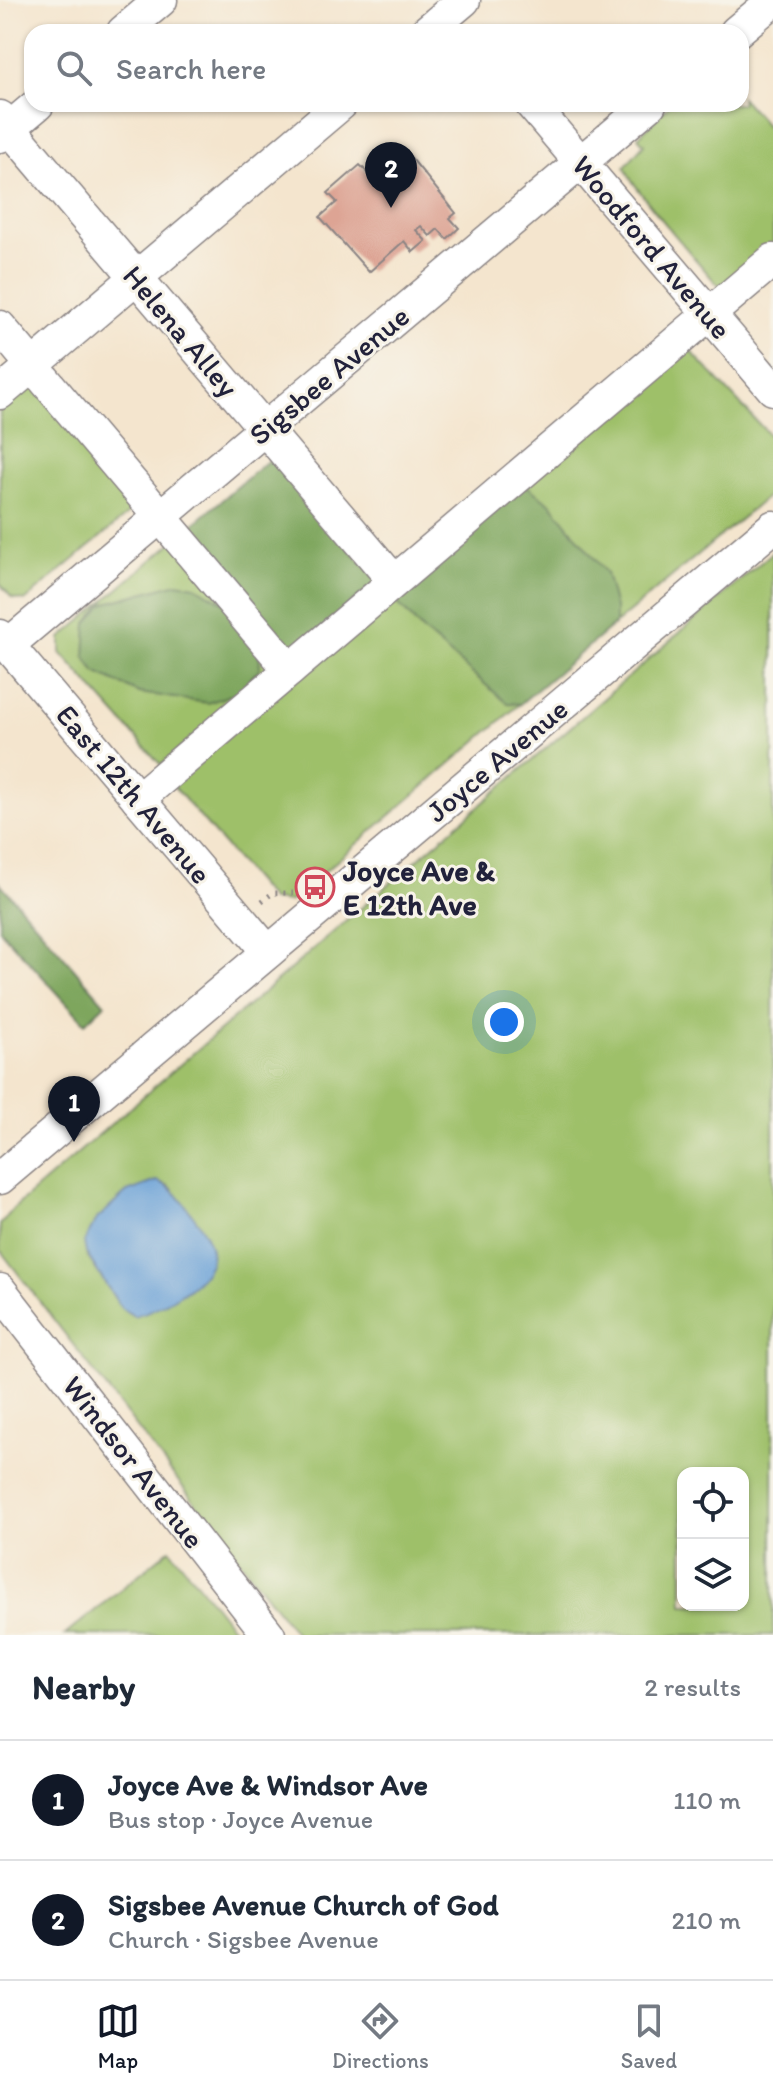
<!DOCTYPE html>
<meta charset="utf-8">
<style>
:root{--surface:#fff;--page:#f2f2f3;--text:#1f2937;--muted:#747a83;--line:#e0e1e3;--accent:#111827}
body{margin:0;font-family:Itim,sans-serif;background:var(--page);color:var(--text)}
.controls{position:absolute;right:24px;bottom:24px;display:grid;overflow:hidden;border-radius:16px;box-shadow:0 2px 6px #0004}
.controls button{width:72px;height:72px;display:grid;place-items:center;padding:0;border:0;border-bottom:2px solid var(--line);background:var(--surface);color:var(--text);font:40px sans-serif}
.you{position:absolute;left:504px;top:1022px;width:28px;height:28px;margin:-20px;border:6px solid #fff;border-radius:50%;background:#1a73e8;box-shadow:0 0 0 12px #1a73e833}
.badge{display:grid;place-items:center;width:52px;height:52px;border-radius:50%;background:var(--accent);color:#fff;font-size:26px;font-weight:700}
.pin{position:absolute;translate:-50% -66px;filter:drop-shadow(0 2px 4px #0008)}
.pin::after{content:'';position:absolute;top:42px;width:28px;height:24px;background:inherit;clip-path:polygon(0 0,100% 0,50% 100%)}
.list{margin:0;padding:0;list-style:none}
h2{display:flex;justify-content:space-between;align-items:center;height:104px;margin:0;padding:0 32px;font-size:34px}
h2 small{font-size:26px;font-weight:400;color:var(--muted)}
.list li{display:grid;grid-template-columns:52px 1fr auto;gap:24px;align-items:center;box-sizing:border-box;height:120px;padding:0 32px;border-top:2px solid var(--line)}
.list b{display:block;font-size:30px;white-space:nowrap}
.list p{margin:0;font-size:26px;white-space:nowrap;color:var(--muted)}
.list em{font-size:26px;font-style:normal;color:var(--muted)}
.icon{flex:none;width:44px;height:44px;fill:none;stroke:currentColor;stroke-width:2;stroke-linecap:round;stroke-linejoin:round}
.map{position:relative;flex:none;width:773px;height:1635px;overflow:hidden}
.search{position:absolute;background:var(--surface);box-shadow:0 2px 6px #0004;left:24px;right:24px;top:24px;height:88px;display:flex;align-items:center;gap:20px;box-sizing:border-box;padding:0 28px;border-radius:24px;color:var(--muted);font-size:30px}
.sheet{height:344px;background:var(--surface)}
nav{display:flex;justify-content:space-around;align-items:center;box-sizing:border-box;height:112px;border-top:2px solid var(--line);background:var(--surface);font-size:22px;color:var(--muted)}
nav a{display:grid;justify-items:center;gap:4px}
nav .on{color:var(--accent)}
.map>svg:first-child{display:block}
.green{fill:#9ec069;stroke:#607152;stroke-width:2;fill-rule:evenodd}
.forest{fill:#7ea65d;stroke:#50644c;stroke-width:2}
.water{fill:#69a0d7;stroke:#466189;stroke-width:2}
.building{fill:#dda494}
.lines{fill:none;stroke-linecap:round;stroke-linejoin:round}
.minor-casing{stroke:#8b8484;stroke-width:35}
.path{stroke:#8b8484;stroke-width:5;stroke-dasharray:2 6;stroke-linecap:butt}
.minor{stroke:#fff;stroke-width:32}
.labels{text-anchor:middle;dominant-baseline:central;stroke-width:6;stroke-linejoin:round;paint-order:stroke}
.street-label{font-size:30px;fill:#22223b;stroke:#f7f3e8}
.poi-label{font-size:30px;font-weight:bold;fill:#22223b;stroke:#f7f3e8;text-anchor:start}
</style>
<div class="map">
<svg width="773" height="1635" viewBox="0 0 773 1635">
<rect width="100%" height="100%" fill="#f7f3e8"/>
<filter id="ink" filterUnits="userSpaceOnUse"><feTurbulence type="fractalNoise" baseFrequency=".0125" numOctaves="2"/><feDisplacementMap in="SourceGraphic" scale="16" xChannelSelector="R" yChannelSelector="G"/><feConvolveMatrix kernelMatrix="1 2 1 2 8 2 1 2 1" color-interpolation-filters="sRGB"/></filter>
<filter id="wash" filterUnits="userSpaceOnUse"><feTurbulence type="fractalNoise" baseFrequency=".006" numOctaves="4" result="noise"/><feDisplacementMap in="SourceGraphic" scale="32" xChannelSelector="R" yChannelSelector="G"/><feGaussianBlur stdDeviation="1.8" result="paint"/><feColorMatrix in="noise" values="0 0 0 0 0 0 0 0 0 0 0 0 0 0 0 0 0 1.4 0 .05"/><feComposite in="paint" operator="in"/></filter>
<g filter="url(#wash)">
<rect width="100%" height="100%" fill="#f4e5ce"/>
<g class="green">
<path d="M741,97L773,133V251L722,286L716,283C701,265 626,182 625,166L644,144L638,137L670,104H741Z"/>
<path d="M687,347L773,439V492L615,624V608L524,484Z"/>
<path d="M34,378L141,503L25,601L12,598L0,584V407Z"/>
<path d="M174,541L226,604L239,692L259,668V641L280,664L161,765L61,653V638Z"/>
<path d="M773,552V1635H297L0,1250V1225L13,1209ZM157,1181L170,1186L197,1221L134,1316L121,1307L86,1254L97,1219L127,1192ZM683,1473H743V1605H683Z"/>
<path d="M392,597L423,631L507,702L520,704L289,902L271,900L171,783Z"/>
<path d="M170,1549L238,1635H65Z"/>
</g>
<g class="forest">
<path d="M270,459L378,581L299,647H291L189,528Z"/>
<path d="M524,484L551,504L606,573L615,608V624L520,704L507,703L423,631L392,597Z"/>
<path d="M177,583L196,586L226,604L259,641L260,668L239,692L208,703L139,693L95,672L85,656L87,623L103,604Z"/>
<path d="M0,883L105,1004L85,1023L0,930Z"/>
</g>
<path class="water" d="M157,1181C174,1187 181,1200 192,1214C200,1224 214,1245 211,1259C207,1285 156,1310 134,1316L121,1308L86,1253L84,1242L97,1219L127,1192Z"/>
<g id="blocks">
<path class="building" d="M404,149L456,213L450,218L459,228L447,239L438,229L430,236L421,226L416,230L426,241L413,252L404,241L369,272L320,217L337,202L328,193L360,165L369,174L377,167L380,170Z"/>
</g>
</g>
<g filter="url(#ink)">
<use href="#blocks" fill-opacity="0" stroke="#8b8484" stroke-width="2"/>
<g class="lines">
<g class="minor-casing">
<g id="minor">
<path d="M123,32L161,0"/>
<path d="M426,32L464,0"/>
<path d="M736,32L773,1"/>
<path d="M531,104L773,389"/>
<path d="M0,117L394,581"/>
<path d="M0,136L38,104"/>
<path d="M0,327L290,670"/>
<path d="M0,393L341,104"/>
<path d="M0,636L268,952"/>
<path d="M8,645L650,104"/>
<path d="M138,799L773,260"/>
<path d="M0,1178L773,527"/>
<path d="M0,1290L269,1635"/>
</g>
</g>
<path class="path" d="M262,901L273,893H293"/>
<use href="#minor" class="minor"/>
</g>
</g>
<defs>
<g id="bus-ring" transform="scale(2)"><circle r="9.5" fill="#f7f3e8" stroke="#d1495b" stroke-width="1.5"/><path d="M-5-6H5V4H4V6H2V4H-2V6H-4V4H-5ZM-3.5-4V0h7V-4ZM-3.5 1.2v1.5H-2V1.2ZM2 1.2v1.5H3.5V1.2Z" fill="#d1495b"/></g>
</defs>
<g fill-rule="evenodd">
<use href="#bus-ring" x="315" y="887"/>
</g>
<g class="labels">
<g class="street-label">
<text transform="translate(652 247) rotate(50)">Woodford Avenue</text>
<text transform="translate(181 331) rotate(50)">Helena Alley</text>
<text transform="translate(329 375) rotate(-40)">Sigsbee Avenue</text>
<text transform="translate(497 760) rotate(-40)">Joyce Avenue</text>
<text transform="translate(134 794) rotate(50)">East 12th Avenue</text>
<text transform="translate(134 1462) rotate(52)">Windsor Avenue</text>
</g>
<g class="poi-label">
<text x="343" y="870">Joyce Ave &amp;<tspan x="343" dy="34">E 12th Ave</tspan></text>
</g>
</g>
</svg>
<div class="controls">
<button><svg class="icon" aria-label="locate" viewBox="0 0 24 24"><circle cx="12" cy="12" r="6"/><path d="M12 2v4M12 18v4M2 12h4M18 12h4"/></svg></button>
<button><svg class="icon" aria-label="layers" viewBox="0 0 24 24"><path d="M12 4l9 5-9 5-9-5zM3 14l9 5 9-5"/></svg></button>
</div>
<div class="you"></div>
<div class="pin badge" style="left:74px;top:1142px">1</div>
<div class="pin badge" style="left:391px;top:208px">2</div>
<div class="search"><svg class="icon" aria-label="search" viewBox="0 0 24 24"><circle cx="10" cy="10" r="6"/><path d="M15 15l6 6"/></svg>Search here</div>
</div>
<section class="sheet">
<h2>Nearby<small>2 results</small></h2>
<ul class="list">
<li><span class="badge">1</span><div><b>Joyce Ave &amp; Windsor Ave</b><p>Bus stop · Joyce Avenue</p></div><em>110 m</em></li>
<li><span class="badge">2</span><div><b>Sigsbee Avenue Church of God</b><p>Church · Sigsbee Avenue</p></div><em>210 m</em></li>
</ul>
</section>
<nav>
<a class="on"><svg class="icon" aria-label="map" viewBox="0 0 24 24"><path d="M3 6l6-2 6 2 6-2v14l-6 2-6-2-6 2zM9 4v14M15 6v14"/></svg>Map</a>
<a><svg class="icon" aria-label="directions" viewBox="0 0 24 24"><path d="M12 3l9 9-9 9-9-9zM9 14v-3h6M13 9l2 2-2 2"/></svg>Directions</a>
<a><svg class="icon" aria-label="saved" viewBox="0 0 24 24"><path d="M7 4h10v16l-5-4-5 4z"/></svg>Saved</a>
</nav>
